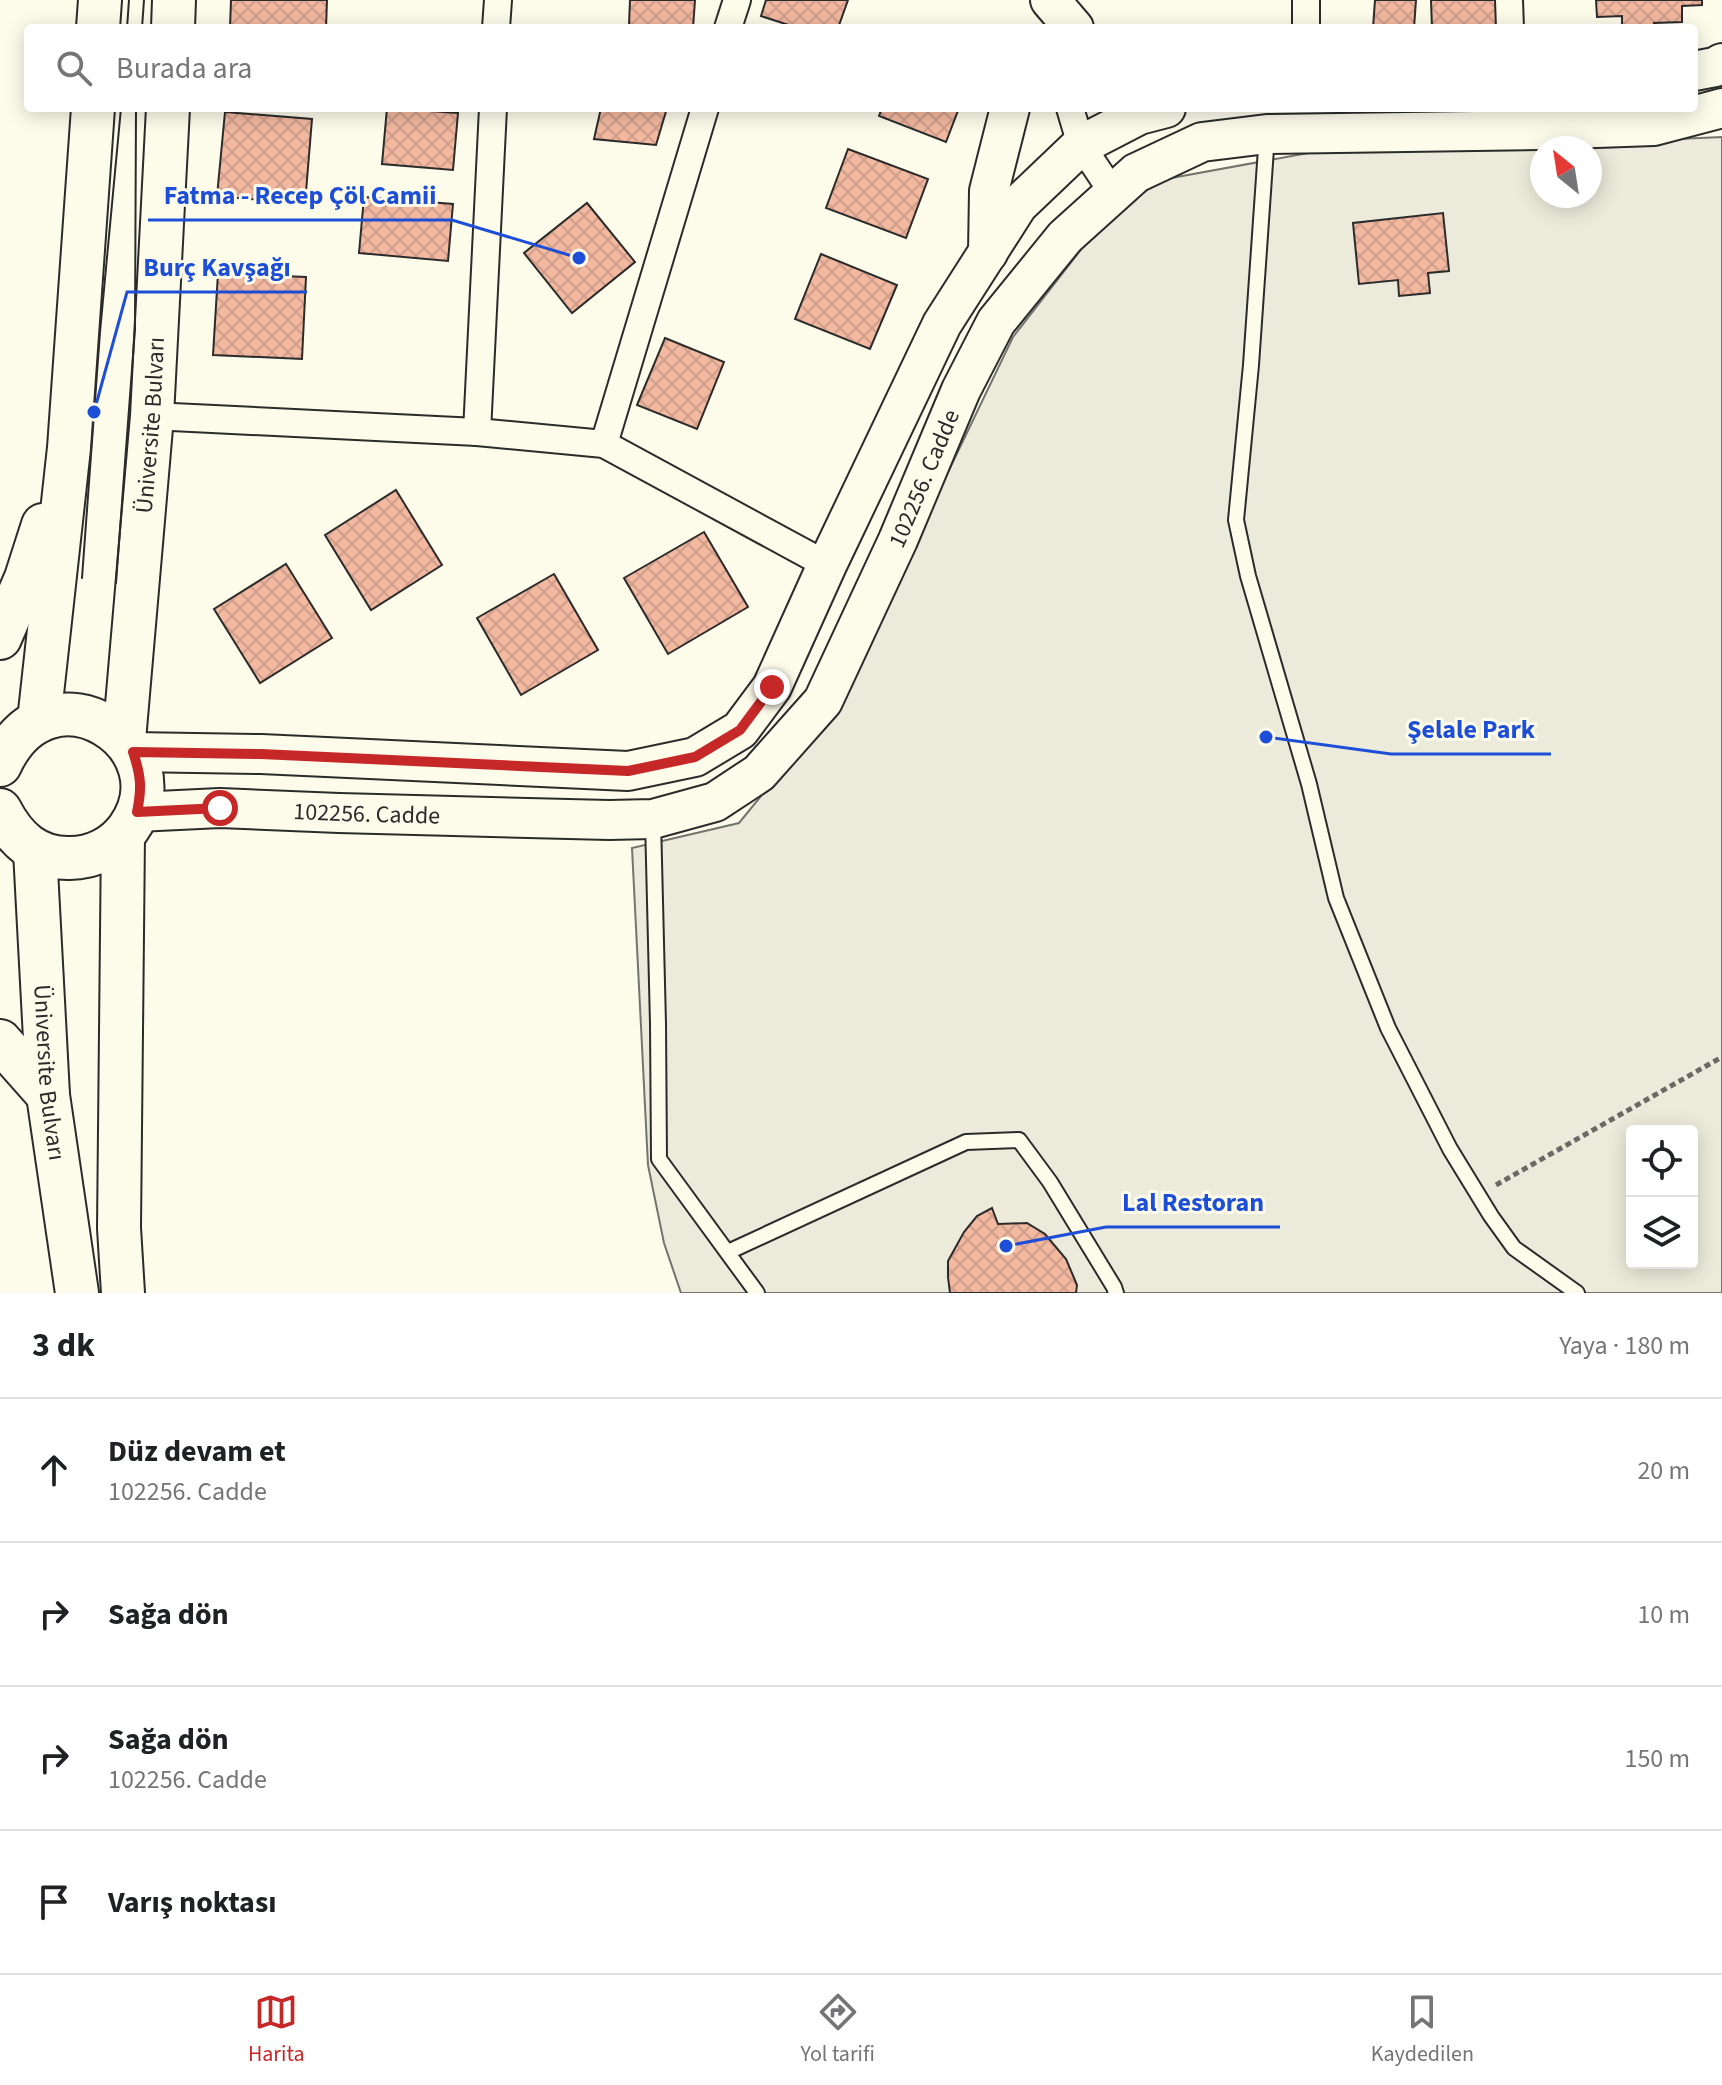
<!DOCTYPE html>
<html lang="tr">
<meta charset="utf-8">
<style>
:root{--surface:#fff;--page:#f2f2f2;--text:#202124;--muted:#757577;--line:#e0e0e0;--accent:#c62828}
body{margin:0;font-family:"Source Sans 3",sans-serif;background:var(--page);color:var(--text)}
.controls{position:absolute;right:24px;bottom:24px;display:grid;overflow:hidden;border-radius:8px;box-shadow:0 4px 20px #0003}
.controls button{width:72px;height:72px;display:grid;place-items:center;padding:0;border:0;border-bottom:2px solid var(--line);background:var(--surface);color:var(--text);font:40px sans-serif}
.compass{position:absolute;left:1530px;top:136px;width:72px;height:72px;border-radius:50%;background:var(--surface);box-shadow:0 4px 20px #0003;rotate:330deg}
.stop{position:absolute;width:24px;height:24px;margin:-18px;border:6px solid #c62828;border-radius:50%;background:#fff}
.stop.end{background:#c62828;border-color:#fff;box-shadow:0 2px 8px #0008}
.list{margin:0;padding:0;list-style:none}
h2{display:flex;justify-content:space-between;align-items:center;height:104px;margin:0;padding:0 32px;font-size:34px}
h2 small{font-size:26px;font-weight:400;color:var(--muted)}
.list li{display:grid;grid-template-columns:52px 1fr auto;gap:24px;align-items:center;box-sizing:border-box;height:144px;padding:0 32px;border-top:2px solid var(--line)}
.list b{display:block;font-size:30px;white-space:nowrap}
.list p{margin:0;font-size:26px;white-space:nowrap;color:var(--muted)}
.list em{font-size:26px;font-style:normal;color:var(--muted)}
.icon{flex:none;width:44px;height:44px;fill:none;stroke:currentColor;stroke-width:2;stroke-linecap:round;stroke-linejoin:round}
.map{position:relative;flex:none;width:1722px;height:1293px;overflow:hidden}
.search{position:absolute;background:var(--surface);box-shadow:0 4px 20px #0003;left:24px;right:24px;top:24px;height:88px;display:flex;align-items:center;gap:20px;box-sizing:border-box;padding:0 28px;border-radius:8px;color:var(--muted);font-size:30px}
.sheet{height:680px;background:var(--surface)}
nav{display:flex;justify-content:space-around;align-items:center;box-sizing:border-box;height:112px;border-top:2px solid var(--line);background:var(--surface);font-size:22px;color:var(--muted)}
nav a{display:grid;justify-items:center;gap:4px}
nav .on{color:var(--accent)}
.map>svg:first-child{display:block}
.park{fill:#ecebdb;stroke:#74746e;stroke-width:2;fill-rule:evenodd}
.building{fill:url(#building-cross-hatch);stroke:#2b2b2b;stroke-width:2}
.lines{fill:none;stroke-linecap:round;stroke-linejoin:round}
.lane-casing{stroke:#2b2b2b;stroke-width:18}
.street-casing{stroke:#2b2b2b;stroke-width:30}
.secondary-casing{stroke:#2b2b2b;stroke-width:42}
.primary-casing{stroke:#2b2b2b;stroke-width:46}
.path{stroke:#6a6964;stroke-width:5;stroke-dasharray:6 4;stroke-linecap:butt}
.lane{stroke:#fdfbea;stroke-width:14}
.street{stroke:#fdfbea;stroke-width:26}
.secondary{stroke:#fdfbea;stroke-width:38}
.primary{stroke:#fdfbea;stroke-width:42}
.tram{stroke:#2b2b2b;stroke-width:2}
.route{stroke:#c62828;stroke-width:10}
.labels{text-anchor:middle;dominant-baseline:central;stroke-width:6;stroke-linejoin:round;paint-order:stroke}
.street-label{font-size:24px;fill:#2b2b2b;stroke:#fdfbea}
.leader{fill:none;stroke:#1d4ed8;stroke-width:3}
.callout-dot{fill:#1d4ed8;stroke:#fdfbea;stroke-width:3}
.callout-label{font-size:26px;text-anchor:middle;font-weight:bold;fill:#1d4ed8;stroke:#fdfbea;stroke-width:6;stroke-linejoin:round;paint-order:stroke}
</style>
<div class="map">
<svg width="1722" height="1293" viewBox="0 0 1722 1293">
<defs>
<pattern id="building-cross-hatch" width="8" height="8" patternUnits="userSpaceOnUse" patternTransform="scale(2)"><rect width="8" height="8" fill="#f2b8a0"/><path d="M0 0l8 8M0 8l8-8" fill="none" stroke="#d09e8a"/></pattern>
</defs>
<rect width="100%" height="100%" fill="#fdfbea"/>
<path class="park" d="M1722,137V1293H681L664,1243L648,1165L632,848L739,823L837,703L1013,337L1111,211L1166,179L1330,149L1388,152ZM1542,148H1590V196H1542ZM1632,1131H1692V1263H1632Z"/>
<g class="building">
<path d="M231,0H327L326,28H230Z"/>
<path d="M630,0H695L693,28L629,25Z"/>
<path d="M766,0H848L838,28H798L761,16Z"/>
<path d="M1375,0H1416L1414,28H1373Z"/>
<path d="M1431,0H1503L1504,28H1432Z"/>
<path d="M1596,0H1702V5L1682,6V22L1654,23V28H1622V16L1597,17Z"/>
<path d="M387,108L458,113L453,170L382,164Z"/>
<path d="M601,108H667L656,145L594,139Z"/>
<path d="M882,108H959L946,142L879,116Z"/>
<path d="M225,112L312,119L305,204L217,196Z"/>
<path d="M848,149L928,179L906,238L826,208Z"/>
<path d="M364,197L453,204L448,261L359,253Z"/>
<path d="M587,203L635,262L572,313L524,253Z"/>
<path d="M1443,213L1449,271L1428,273L1430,293L1399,296L1398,280L1359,284L1353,223Z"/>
<path d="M821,254L897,285L870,349L795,319Z"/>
<path d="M218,273L306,277L302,359L213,355Z"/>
<path d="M665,338L724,362L697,429L637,405Z"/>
<path d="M396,490L442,565L371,610L325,535Z"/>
<path d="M704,532L748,607L668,654L624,578Z"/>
<path d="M286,564L332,638L260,683L214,609Z"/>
<path d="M554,574L598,650L521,695L477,618Z"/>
<path d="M992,1208L998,1224L1027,1223L1045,1234L1066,1259L1077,1285L1076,1293H950L948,1277V1261L964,1232L977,1216Z"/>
</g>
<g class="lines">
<g class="lane-casing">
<g id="lane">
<path d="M1267,134L1251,365L1236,520L1248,576L1309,784L1336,898L1388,1028L1450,1149L1491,1216L1514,1248L1577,1293"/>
<path d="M653,820L658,1024L659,1159L757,1293"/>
<path d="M728,1252L966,1142L1019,1140L1050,1182L1114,1287L1116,1293"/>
</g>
</g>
<g class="street-casing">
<g id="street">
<path d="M1306,0V28"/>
<path d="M1509,0L1510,28"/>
<path d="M496,28L498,0"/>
<path d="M728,28L737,0"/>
<path d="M1070,108L1081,145L1113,193"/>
<path d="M152,416L477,432L604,444L827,565"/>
<path d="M477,432L493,108"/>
<path d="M604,444L705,108"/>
</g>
</g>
<g class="secondary-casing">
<g id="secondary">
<path d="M1050,0L1074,28"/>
<path d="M1694,71L1715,67L1722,63"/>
<path d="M988,253L989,191L1010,108"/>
<path d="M133,752L261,754L628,771L695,757L740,730L772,687L827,565L942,324L1018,205L1081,145L1139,115L1166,108"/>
<path id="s1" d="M137,812L220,808L339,813L609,820L653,819L715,802L759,773L823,701L898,540L961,390L996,322L1065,237L1136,173L1202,142L1267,134L1539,130L1654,126L1722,108"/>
</g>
</g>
<g class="primary-casing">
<g id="primary">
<path d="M98,28L100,0"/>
<path d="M173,28L174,0"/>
<path d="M0,638L26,578L43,525"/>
<path d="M39,721L69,448L93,108"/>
<path id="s2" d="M124,740L152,416L168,108"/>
<path d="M0,765C50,655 187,747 128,829C115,847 93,858 70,858C36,859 15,839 0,810"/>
<path d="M123,835L119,1228L123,1293"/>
<path id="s3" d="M35,851L48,1095L77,1293"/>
<path d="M0,1041L48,1095"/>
</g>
</g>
<path class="path" d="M1496,1185L1722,1057"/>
<use href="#lane" class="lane"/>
<use href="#street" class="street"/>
<use href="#secondary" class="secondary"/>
<use href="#primary" class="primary"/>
<g class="tram">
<path d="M127,28L129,0"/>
<path d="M142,28L144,0"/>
<path d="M82,578L100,332L121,108"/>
<path d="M116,583L135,329L136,108"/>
</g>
</g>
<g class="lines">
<path class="route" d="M220,808L137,812C142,788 141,776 133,752L261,754L628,771L695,757L740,730L772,687"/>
</g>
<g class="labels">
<g class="street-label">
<text stroke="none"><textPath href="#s2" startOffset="316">Üniversite Bulvarı</textPath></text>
<text stroke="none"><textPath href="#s1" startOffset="974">102256. Cadde</textPath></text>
<text stroke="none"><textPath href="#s1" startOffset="230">102256. Cadde</textPath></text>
<text stroke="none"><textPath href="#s3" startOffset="222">Üniversite Bulvarı</textPath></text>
</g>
</g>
<path class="leader" d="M579 258L452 220H148M94 412L127 292H307M1266 737L1391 754H1551M1006 1246L1106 1227H1280"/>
<g class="callout-dot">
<circle cx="579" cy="258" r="8"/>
<circle cx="94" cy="412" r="8"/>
<circle cx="1266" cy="737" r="8"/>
<circle cx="1006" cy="1246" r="8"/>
</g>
<g class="callout-label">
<text x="300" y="204">Fatma - Recep Çöl Camii</text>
<text x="217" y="276">Burç Kavşağı</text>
<text x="1471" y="738">Şelale Park</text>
<text x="1193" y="1211">Lal Restoran</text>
</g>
</svg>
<div class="controls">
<button><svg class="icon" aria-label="locate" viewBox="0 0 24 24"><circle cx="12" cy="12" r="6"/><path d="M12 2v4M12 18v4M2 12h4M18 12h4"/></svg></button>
<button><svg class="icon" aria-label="layers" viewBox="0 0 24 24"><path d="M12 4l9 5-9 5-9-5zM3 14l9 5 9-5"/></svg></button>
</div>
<svg class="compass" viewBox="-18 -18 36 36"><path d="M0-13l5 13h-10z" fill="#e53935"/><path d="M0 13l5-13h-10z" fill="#757577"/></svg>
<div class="stop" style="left:220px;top:808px"></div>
<div class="stop end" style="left:772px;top:687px"></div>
<div class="search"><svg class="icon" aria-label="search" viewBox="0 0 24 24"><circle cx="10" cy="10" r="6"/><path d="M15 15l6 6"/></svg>Burada ara</div>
</div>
<section class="sheet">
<h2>3 dk<small>Yaya · 180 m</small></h2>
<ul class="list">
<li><svg class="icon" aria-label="ahead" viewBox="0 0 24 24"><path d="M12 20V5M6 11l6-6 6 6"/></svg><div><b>Düz devam et</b><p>102256. Cadde</p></div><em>20 m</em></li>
<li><svg class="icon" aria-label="right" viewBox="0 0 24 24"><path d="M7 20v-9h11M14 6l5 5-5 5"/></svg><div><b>Sağa dön</b></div><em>10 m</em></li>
<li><svg class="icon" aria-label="right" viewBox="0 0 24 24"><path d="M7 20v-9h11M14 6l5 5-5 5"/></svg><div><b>Sağa dön</b><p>102256. Cadde</p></div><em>150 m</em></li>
<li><svg class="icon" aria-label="arrive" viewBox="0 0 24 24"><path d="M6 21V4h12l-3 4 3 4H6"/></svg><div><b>Varış noktası</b></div></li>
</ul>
</section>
<nav>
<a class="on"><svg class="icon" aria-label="map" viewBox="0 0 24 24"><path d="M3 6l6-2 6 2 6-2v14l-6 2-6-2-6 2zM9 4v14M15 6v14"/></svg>Harita</a>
<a><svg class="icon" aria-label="directions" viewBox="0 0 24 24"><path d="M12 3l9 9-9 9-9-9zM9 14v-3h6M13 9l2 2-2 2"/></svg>Yol tarifi</a>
<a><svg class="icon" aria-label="saved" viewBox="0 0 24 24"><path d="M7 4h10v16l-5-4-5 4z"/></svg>Kaydedilen</a>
</nav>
